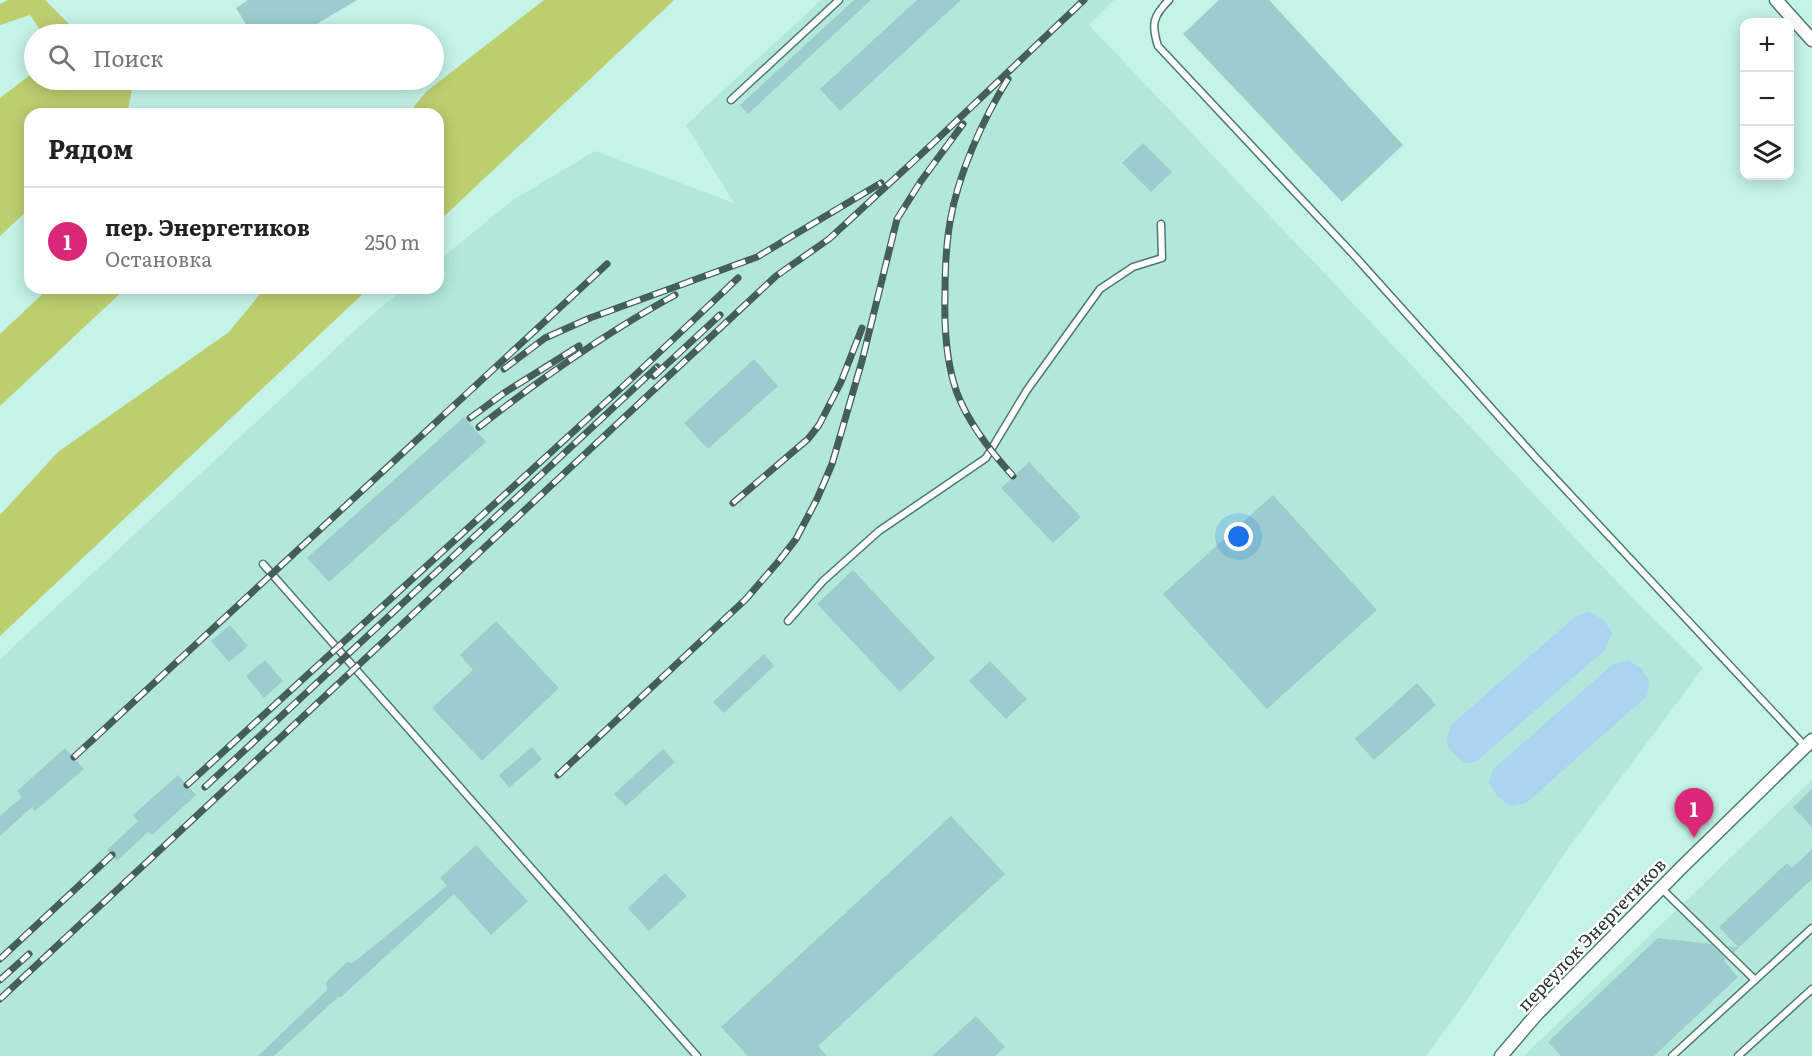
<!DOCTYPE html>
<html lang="ru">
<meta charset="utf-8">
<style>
:root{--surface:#fff;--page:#f2f2f2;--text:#222;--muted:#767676;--line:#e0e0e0;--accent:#db2777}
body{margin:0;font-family:Literata,serif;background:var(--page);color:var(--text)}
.controls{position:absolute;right:18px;top:18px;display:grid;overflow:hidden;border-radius:12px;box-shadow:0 3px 15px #0003}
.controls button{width:54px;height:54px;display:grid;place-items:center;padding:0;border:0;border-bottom:2px solid var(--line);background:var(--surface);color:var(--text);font:30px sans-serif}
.you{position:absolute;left:1239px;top:537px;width:21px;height:21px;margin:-15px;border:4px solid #fff;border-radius:50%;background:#1a73e8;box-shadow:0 0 0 9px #1a73e833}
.badge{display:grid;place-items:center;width:39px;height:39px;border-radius:50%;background:var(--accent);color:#fff;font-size:20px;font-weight:700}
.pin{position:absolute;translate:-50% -50px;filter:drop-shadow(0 2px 3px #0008)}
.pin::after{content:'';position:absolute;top:32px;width:21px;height:18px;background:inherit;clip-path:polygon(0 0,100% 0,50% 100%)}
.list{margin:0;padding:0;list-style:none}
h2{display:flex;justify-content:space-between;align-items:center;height:78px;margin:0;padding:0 24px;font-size:26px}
h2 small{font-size:20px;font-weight:400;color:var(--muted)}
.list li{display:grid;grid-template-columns:39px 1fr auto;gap:18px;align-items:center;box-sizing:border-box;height:108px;padding:0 24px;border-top:2px solid var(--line)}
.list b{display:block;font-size:22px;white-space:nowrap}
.list p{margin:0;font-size:20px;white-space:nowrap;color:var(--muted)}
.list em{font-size:20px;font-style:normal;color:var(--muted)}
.icon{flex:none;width:33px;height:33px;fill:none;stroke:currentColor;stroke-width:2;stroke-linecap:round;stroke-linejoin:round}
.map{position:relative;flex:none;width:1812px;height:1056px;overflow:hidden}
.search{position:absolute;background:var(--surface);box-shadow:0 3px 15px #0003;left:24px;top:24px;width:420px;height:66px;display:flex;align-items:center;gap:15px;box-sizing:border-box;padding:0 21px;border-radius:33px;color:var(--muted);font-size:22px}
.panel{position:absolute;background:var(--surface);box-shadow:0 3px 15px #0003;left:24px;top:108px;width:420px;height:186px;border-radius:18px}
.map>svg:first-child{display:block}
.built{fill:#b1e8db}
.green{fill:#bdce6f}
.water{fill:#aad4f0}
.building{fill:#9ccdce}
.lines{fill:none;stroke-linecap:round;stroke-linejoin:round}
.service-casing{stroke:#4d796f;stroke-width:9}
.minor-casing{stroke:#4d796f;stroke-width:15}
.service{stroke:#fff;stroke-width:6}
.minor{stroke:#fff;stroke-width:12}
.rail-casing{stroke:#455e58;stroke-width:7}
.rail{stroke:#fff;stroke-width:4.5;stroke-dasharray:14;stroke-linecap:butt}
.labels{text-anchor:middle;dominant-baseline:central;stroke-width:5;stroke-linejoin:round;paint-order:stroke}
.street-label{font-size:18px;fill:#253834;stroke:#fff}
</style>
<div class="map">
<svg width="1812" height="1056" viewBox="0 0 1812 1056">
<rect width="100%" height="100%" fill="#c4f3e7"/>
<g class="built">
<path d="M821,0H1114L1089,25L1635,601L1703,668L1569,847L1465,1003L1426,1056H0V659L374,313L405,288H438V261L513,200L595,151L734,203L686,125Z"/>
<path d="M1812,780V1056H1524Z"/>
</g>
<g class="green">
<path d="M8,0H45L79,34H43L30,15L0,25V4Z"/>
<path d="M544,0H674L438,222V114H408L426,92Z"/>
<path d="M34,72V80H123L132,89L127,114H30V208L0,236V98Z"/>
<path d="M49,288H126L0,406V334Z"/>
<path d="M265,288H369L0,636V515L58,452L229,332Z"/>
</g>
<g class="water">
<path d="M1589,612L1604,620L1612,633L1605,650L1476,762L1465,763C1448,750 1441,744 1453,723L1576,616Z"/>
<path d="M1628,660L1642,669L1649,681L1647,696L1526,803L1510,806L1497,796L1489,783L1493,769L1612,665Z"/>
</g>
<g class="building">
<path d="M248,0H357L300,34H252L236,8Z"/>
<path d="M854,0H871L748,114L740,105Z"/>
<path d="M917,0H961L840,111L820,89Z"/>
<path d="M1219,0H1269L1403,145L1342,202L1183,34Z"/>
<path d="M1143,143L1172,172L1151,192L1122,163Z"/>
<path d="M754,359L778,386L708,449L684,423Z"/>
<path d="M464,417L486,442L329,582L307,558Z"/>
<path d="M1029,462L1081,517L1053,543L1001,488Z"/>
<path d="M1273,495L1377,610L1267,709L1163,594Z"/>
<path d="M853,570L935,658L900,692L817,604Z"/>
<path d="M496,621L559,688L482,761L432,708L473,670L460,655Z"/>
<path d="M230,625L248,646L229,662L211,641Z"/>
<path d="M764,654L774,666L724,713L713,702Z"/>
<path d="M265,660L283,681L264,698L246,676Z"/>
<path d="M990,661L1027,699L1006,719L969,681Z"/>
<path d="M1417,683L1436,705L1374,760L1355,739Z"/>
<path d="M532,747L542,759L509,788L499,775Z"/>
<path d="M65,748L84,769L35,811L32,807L0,836V816L22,797L17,791Z"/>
<path d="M663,749L675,762L626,806L614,794Z"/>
<path d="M178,775L196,795L152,835L148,832L117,861L107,850L138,821L133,815Z"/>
<path d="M1812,789V827L1793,807Z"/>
<path d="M951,816L1005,874L818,1046L827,1056H748L721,1027Z"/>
<path d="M476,845L528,901L491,935L454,894L341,997H338L274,1056H258L327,990L326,982L347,962L352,963L359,958L447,886L440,878Z"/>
<path d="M1812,849V879L1734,952L1728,946L1738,947L1719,927L1787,863L1792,868Z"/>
<path d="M665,873L687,896L649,931L628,908Z"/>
<path d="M1658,938L1711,944L1726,959L1724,961L1738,977L1654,1056H1561L1548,1042Z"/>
<path d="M976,1016L1005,1047L995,1056H932Z"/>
</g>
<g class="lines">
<g class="service-casing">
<g id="service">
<path d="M1169,0C1153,16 1151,24 1158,46L1351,252L1537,459L1805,746"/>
<path d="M731,100L839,0"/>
<path d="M263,564L697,1056"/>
<path d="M788,621L823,581L879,531L986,458L1027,390L1100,289L1133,267L1162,258L1161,224"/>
<path d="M1661,888L1755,980"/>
<path d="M1672,1056L1812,928"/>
<path d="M1738,1056L1812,989"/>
</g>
</g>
<g class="minor-casing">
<g id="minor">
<path d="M1776,0L1812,40"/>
<path d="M1501,1056L1536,1015L1682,867L1812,740"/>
</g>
</g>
<use href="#service" class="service"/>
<use href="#minor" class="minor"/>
<g class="rail-casing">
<g id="rail">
<path d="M1008,79C983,119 958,174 950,222C946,246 945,270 945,294C944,328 946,362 957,393C969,424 991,452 1013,476"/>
<path d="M504,369L545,338L590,318L757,257L881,183"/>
<path d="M654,376L720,315"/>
<path d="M470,418L504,393L579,346"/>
<path d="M479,427C540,379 606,333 675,295"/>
<path d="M733,503L808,439L819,425L841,382L862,328"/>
<path d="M74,757L607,264"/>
<path d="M558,775L746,599L778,562L796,539L817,499L832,464L862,361L897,219L921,181L963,124"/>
<path d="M187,785L631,379L738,278"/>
<path d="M205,787L657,367"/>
<path d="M0,959L112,855"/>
<path d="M0,980L29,954"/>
<path d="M0,999L776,276L829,239L929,147L1084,0"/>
</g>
</g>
<use href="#rail" class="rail"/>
</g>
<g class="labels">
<g class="street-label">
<text transform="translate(1591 934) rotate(-46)">переулок Энергетиков</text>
</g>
</g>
</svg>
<div class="controls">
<button>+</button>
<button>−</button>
<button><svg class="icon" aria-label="layers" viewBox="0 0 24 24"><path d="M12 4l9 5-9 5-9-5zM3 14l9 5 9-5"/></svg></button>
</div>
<div class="you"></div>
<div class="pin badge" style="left:1694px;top:838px">1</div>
<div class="search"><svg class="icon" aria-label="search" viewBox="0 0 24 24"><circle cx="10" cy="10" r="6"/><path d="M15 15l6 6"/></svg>Поиск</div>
<section class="panel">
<h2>Рядом<small></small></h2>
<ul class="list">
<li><span class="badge">1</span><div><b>пер. Энергетиков</b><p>Остановка</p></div><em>250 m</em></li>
</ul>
</section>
</div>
